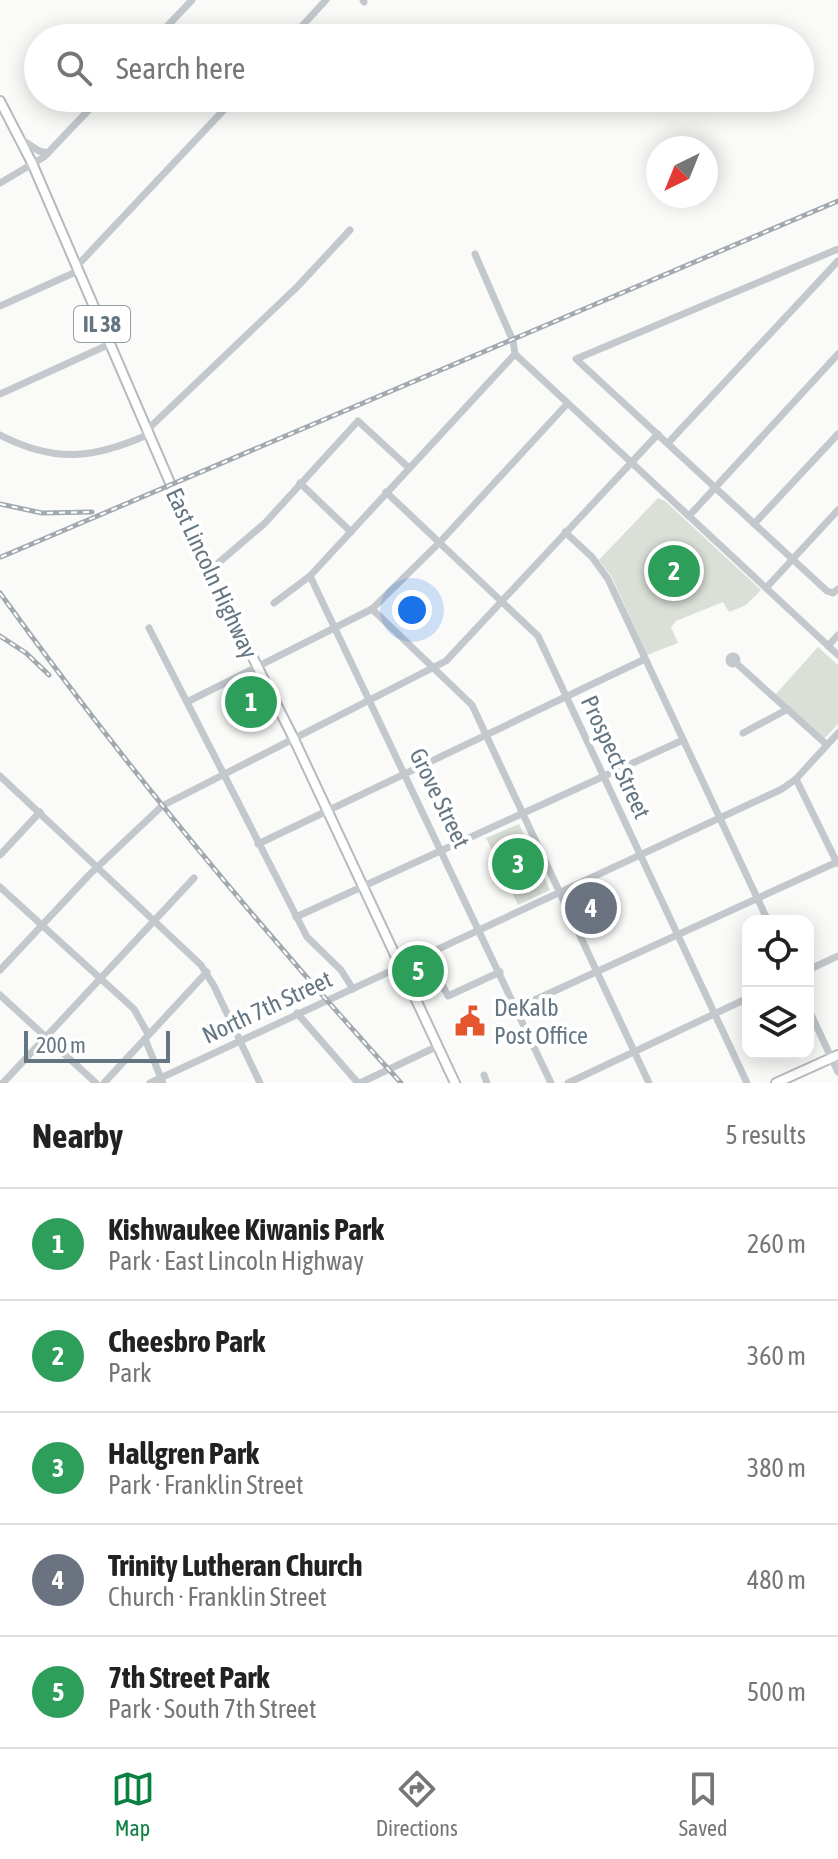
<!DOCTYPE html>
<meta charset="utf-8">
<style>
:root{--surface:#fff;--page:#f6f6f6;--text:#222;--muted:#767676;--line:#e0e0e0;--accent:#0b8043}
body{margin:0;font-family:"Asap Condensed",sans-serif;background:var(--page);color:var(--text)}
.controls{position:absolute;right:24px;bottom:24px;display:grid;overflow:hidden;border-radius:16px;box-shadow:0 4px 20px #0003}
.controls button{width:72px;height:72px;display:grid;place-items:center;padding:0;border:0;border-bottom:2px solid var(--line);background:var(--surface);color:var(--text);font:40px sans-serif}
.compass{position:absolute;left:646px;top:136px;width:72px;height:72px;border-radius:50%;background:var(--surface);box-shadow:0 4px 20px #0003;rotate:223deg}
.scale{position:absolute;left:24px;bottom:20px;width:146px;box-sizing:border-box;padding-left:8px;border:4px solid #657683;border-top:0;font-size:22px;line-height:28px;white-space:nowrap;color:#657683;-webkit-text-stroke:6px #fff;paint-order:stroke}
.you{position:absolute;left:412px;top:610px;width:28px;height:28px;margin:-20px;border:6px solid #fff;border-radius:50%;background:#1a73e8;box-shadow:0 0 0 12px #1a73e833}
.badge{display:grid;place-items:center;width:52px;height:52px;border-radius:50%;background:var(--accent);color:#fff;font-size:26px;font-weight:700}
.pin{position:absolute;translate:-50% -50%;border:4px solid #fff;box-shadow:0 2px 8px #0006}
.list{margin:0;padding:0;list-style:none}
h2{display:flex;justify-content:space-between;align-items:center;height:104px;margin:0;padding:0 32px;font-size:34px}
h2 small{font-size:26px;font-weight:400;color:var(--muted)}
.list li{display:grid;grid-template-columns:52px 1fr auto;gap:24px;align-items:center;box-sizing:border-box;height:112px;padding:0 32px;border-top:2px solid var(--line)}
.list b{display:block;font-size:30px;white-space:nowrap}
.list p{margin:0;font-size:26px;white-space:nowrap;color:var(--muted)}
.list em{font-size:26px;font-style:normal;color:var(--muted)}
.icon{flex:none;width:44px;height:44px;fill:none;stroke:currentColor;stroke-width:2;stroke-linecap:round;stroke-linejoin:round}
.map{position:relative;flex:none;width:838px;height:1083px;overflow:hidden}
.search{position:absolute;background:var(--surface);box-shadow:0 4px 20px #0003;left:24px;right:24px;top:24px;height:88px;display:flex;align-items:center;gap:20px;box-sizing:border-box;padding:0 28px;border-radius:44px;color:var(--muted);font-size:30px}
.sheet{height:664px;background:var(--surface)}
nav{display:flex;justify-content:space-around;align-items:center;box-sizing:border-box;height:112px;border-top:2px solid var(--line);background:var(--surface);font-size:22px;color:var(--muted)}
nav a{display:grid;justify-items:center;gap:4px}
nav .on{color:var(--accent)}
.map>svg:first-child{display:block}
.green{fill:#dadfd7}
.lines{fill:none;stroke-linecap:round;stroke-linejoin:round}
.major-casing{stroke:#b5babe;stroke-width:12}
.minor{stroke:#c3c8cc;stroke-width:7}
.major{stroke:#fff;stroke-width:8}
.rail-casing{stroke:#a2aab0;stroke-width:5}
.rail{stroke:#fff;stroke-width:2;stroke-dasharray:6;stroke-linecap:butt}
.labels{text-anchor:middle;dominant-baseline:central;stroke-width:8;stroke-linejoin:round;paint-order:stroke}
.shield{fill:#fff;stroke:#939fa8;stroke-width:2}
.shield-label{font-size:22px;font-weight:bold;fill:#657683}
.street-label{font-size:24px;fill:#657683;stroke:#fff}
.poi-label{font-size:24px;fill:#657683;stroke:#fff;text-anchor:start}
</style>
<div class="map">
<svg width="838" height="1083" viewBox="0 0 838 1083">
<rect width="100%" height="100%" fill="#fafaf8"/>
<g class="green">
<path d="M658,498L665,501L761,590L746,605L729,612L723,602L676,621L671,627L678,643L647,655L612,577L599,560Z"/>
<path d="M818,647L838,665V724L824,739L775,695Z"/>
<path d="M256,675L275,713L246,728L227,690Z"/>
<path d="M519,824L550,890L518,905L486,838Z"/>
</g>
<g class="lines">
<g class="major-casing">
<g id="major">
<path d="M0,101L32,163L202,557L293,737L455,1083"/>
<path d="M776,1083L838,1055"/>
</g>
</g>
<g class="minor">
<path d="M363,0L364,2"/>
<path d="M156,38L192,0"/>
<path d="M291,38L326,0"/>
<path d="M19,138L39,151L48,153"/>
<path d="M0,183L44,157L100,98"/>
<path d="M838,249L576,359L827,591L833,593L838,589"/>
<path d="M475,254L513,341L515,354L838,655"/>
<path d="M76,267L235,98"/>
<path d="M0,306L78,271"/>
<path d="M0,394L110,344"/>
<path d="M146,431L298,286L350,230"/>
<path d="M0,435C55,463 93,459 147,435"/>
<path d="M668,443L838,261"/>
<path d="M300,483L351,532"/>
<path d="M386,492L538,636L747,1083"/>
<path d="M689,516L838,354"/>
<path d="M754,524L838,434"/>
<path d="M565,532L592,557L608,579L768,921"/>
<path d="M209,571L265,523L358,421L409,468"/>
<path d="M310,576L551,1083"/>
<path d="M766,588L838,510"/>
<path d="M274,603L310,576L515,354"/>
<path d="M372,609L472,705L649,1083"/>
<path d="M149,628L307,937L341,970L353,989"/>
<path d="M828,646L838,635"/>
<circle cx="733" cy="660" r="4"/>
<path d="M736,663L827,745"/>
<path d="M187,702L372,609L440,542L567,404"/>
<path d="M743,733L788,709"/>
<path d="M0,776L201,965L214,986L260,1083"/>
<path d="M796,779L837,863"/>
<path d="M258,844L645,659"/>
<path d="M0,855L40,812"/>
<path d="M0,887L134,1009L148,1034"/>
<path d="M296,917L683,740"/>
<path d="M426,954L448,996L500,972"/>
<path d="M0,970L89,875L162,806L446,661L658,434"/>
<path d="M808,970L838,956"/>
<path d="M410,986L436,975"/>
<path d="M0,995L96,1083"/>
<path d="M517,1008L837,862"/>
<path d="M808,1008L838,1072"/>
<path d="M297,1013L358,1083"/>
<path d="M145,1039L163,1083"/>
<path d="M484,1075L487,1083"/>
<path d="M3,1083L194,878"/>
<path d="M104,1083L207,972"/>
<path d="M150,1083L782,789L796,779L838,733"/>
<path d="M360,1083L438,1046"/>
<path d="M568,1083L748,998"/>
</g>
<use href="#major" class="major"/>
<g class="rail-casing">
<g id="rail">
<path d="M0,504L42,513L92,512"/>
<path d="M1,557L838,201"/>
<path d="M0,593C124,765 259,927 401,1083"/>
<path d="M0,636L26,653L49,675"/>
</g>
</g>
<use href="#rail" class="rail"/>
</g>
<defs>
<g id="civic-bare" transform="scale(2.4)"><path d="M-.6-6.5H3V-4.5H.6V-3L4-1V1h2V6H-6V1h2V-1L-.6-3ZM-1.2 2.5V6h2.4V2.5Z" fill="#e4572e" stroke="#fff" stroke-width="2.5" paint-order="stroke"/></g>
</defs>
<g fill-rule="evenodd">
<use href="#civic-bare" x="470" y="1021"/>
</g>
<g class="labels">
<rect class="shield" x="74" y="306" width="56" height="36" rx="6"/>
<g class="shield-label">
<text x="102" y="324">IL 38</text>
</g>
<g class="street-label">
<text transform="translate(212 573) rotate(65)">East Lincoln Highway</text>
<text transform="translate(616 757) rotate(65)">Prospect Street</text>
<text transform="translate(440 798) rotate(64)">Grove Street</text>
<text transform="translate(267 1007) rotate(-25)">North 7th Street</text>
</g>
<g class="poi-label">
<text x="494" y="1007">DeKalb<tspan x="494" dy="28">Post Office</tspan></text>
</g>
</g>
</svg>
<div class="controls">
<button><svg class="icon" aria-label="locate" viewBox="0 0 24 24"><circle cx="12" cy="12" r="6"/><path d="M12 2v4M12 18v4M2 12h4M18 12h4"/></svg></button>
<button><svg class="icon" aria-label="layers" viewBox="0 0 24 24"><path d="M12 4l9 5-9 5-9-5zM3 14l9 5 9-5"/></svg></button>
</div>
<svg class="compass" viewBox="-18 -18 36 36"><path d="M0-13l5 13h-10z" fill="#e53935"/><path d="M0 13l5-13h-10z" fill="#767676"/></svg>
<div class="scale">200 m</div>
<div class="you"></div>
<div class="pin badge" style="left:251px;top:702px;background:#2e9e5b">1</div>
<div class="pin badge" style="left:674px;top:571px;background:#2e9e5b">2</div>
<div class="pin badge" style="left:518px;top:864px;background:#2e9e5b">3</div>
<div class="pin badge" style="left:591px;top:908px;background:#6b7280">4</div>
<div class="pin badge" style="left:418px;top:971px;background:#2e9e5b">5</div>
<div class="search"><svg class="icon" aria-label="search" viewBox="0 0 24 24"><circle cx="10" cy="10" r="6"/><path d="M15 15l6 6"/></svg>Search here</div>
</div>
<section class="sheet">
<h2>Nearby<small>5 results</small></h2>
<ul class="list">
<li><span class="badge" style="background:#2e9e5b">1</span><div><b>Kishwaukee Kiwanis Park</b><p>Park · East Lincoln Highway</p></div><em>260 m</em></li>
<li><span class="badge" style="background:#2e9e5b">2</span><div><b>Cheesbro Park</b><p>Park</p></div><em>360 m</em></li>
<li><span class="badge" style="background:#2e9e5b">3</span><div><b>Hallgren Park</b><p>Park · Franklin Street</p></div><em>380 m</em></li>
<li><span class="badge" style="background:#6b7280">4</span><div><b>Trinity Lutheran Church</b><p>Church · Franklin Street</p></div><em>480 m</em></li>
<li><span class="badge" style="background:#2e9e5b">5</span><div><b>7th Street Park</b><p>Park · South 7th Street</p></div><em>500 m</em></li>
</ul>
</section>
<nav>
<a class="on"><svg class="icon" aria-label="map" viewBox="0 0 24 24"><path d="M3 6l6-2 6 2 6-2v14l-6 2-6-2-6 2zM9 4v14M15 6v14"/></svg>Map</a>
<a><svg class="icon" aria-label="directions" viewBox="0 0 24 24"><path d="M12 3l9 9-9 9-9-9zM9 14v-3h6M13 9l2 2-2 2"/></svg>Directions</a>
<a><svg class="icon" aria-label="saved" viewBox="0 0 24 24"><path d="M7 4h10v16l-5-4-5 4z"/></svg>Saved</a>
</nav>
